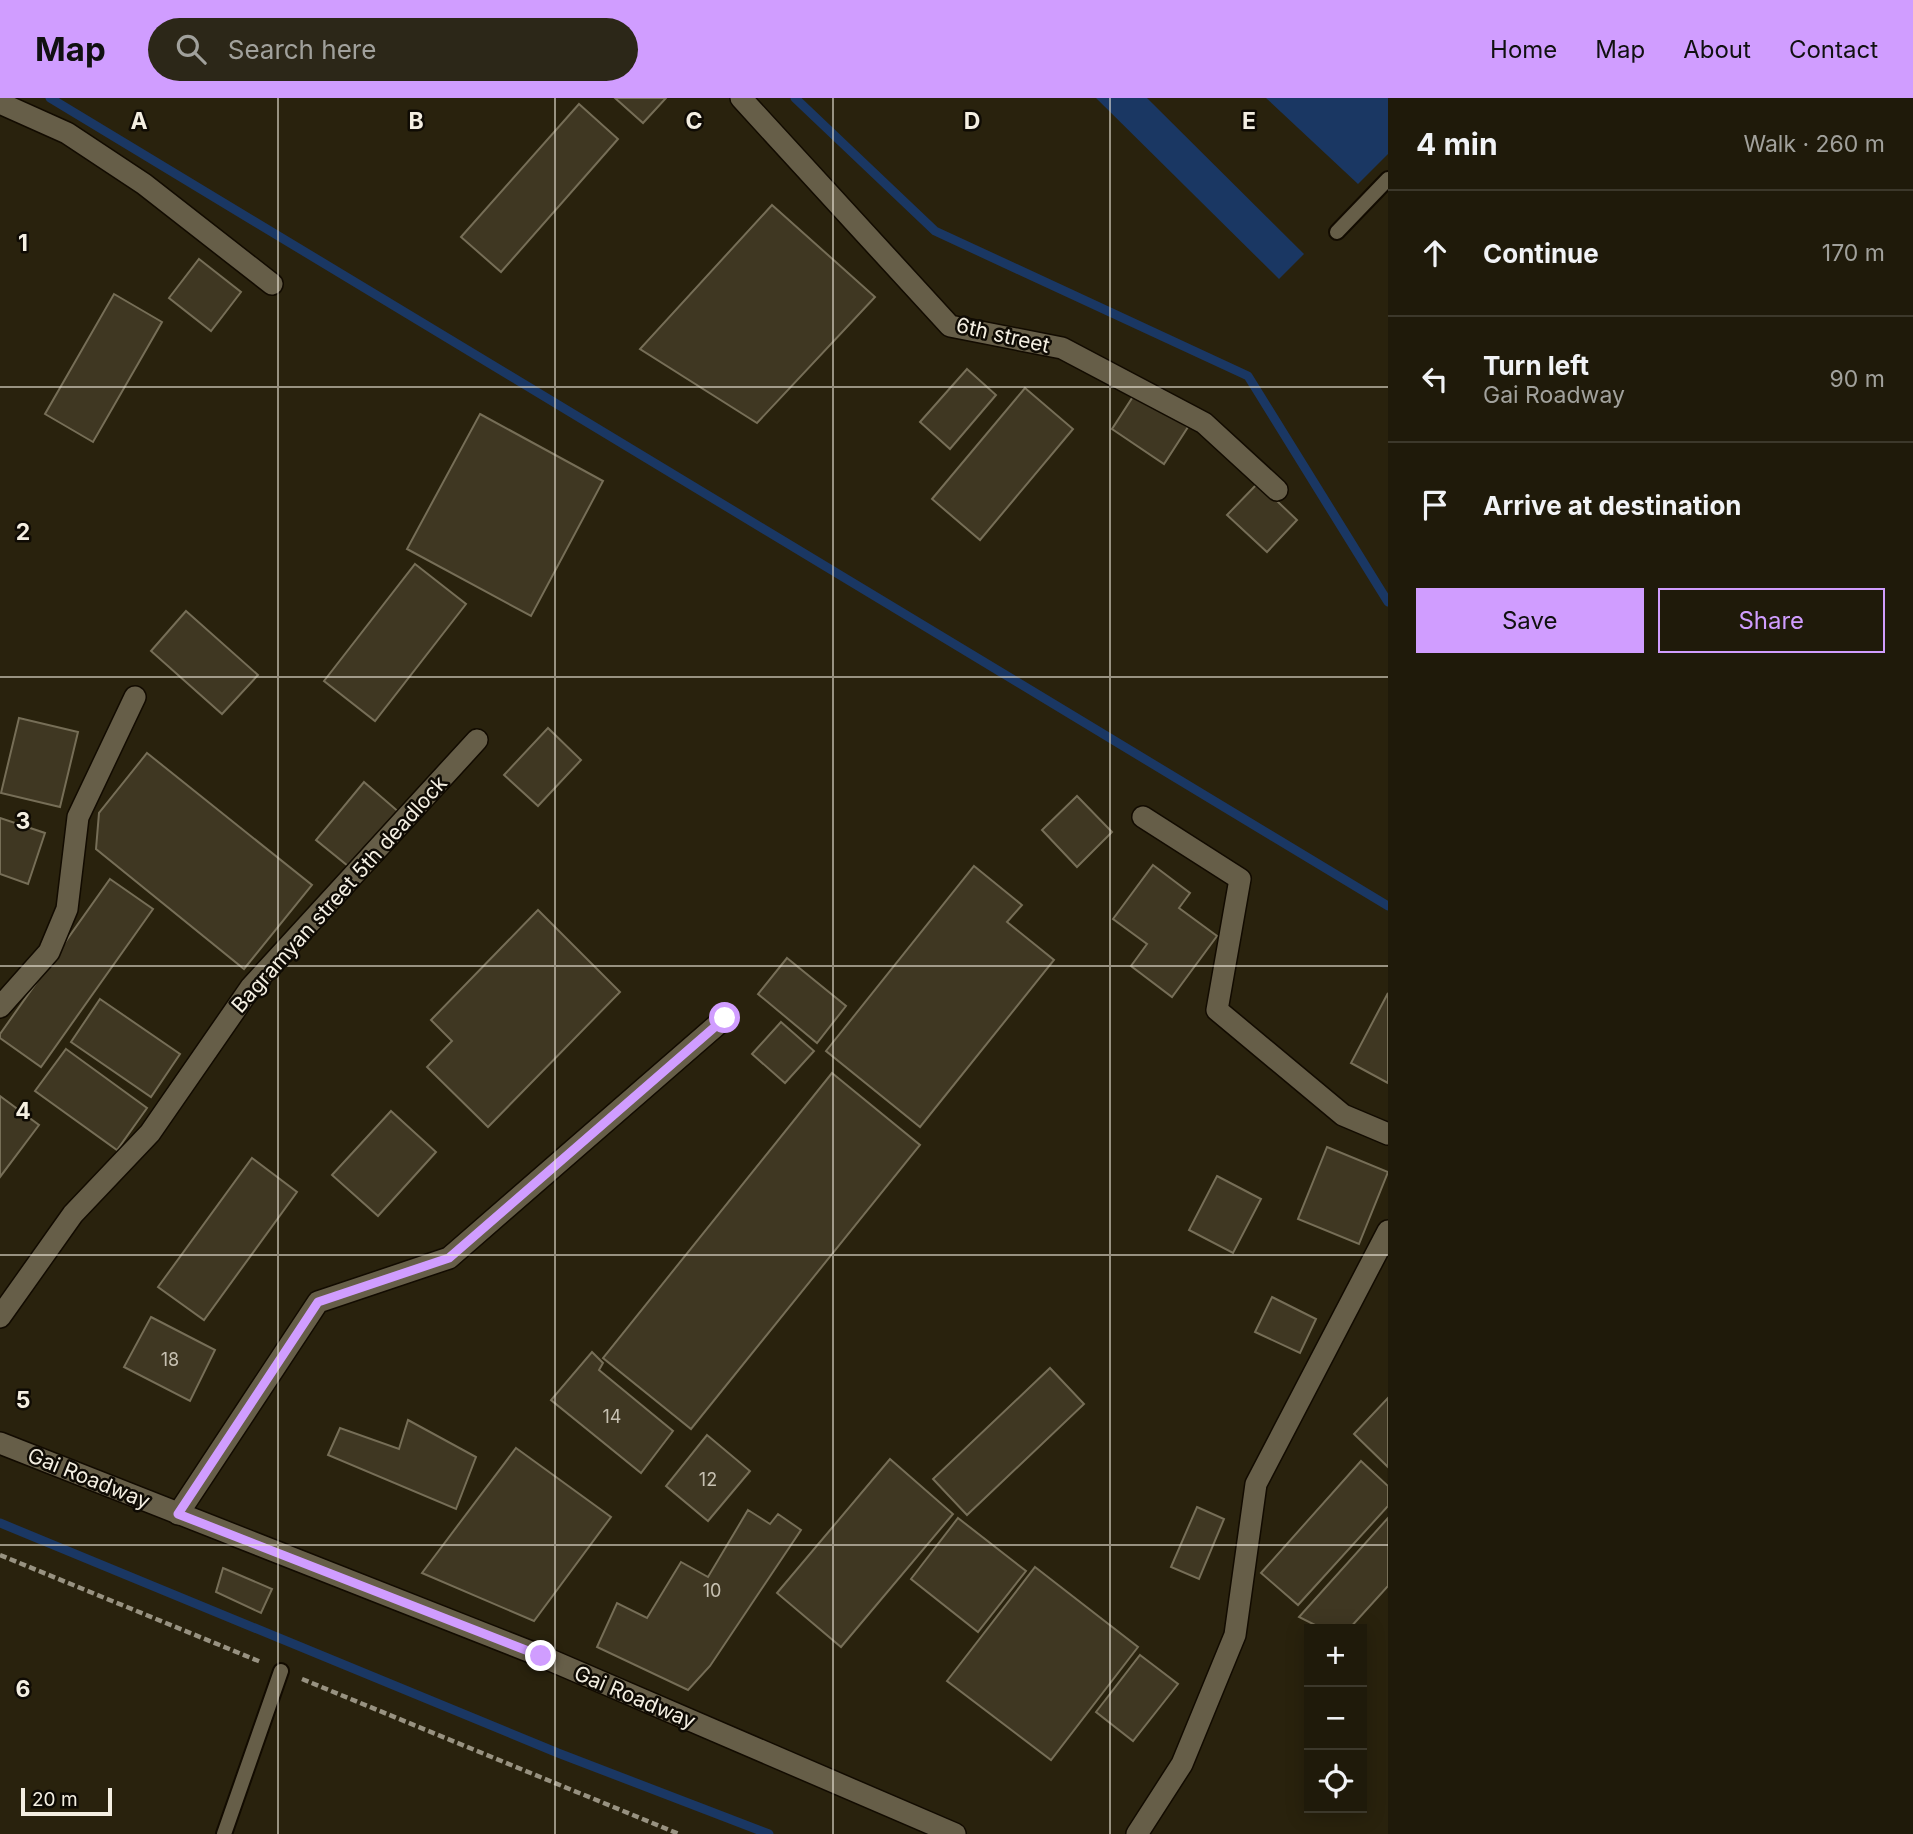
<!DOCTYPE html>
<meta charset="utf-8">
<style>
:root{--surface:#1f1a0a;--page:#2c2718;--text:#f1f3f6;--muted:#a1a19c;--line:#3c382b;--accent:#d09dff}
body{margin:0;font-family:Inter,sans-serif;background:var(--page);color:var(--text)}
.controls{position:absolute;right:21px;bottom:21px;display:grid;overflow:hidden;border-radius:0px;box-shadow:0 4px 18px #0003}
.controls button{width:63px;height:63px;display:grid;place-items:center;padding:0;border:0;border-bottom:2px solid var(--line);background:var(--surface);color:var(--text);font:35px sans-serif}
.scale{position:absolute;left:21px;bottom:18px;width:91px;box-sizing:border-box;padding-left:7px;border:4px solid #f4efe2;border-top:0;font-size:19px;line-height:24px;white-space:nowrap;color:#f4efe2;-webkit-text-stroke:5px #0f0b04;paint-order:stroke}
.stop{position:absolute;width:21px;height:21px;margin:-16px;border:5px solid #d09dff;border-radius:50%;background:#fff}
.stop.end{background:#d09dff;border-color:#fff;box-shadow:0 2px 7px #0008}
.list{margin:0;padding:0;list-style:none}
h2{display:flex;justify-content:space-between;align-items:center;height:91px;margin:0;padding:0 28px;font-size:30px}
h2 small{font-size:23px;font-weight:400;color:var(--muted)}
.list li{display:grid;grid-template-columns:46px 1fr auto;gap:21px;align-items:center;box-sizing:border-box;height:126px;padding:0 28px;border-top:2px solid var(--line)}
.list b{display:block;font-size:26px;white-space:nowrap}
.list p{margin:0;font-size:23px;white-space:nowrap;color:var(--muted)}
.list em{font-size:23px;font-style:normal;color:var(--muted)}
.actions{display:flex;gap:14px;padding:21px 28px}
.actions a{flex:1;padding:16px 0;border:2px solid var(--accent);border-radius:0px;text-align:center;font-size:24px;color:var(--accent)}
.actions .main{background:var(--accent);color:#111}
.icon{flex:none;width:38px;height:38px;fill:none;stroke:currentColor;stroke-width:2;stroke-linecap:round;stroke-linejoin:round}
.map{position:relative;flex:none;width:1388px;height:1736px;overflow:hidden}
header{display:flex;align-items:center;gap:42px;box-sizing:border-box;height:98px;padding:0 35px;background:var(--accent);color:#111}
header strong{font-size:33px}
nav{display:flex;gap:38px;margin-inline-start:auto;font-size:24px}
.search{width:490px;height:63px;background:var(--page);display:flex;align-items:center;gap:18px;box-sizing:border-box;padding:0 24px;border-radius:38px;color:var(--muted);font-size:26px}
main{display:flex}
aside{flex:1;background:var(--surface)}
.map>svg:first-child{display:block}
.water{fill:#1a3763}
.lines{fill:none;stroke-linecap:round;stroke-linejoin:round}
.stream{stroke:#1a3763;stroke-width:9}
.building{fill:#3f3722;stroke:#766e57;stroke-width:2}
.lane-casing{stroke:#120b00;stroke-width:18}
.street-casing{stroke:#120b00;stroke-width:24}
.secondary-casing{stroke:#120b00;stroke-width:24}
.path{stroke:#989281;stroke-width:4.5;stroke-dasharray:7 3.5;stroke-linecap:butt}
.lane{stroke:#665e48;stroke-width:14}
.street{stroke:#665e48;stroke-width:21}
.secondary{stroke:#665e48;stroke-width:21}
.route{stroke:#d09dff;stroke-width:9}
.grid{fill:none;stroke:#f4efe2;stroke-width:2;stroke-opacity:0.55}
.labels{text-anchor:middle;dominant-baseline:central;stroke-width:5;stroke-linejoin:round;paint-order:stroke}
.number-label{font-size:18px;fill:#c7c1b2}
.street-label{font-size:21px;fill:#f4efe2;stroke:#0f0b04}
.grid-label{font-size:23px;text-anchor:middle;font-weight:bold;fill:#f4efe2;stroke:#0f0b04;stroke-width:5;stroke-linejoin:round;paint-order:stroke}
</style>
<header>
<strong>Map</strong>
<div class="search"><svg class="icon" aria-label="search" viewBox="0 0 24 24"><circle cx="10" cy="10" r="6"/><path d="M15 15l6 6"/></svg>Search here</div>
<nav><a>Home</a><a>Map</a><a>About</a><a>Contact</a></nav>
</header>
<main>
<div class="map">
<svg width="1388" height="1736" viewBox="0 0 1388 1736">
<rect width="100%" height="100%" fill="#29220d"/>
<g class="water">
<path d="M1096,0H1147L1304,156L1279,181Z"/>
<path d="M1266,0H1388V56L1358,86Z"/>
</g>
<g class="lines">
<g class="stream">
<path d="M50,0L1388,808"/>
<path d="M795,0L935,133L1248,278L1388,504"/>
<path d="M0,1425L558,1655L769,1736"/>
</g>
</g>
<g class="building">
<path d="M615,0H666L643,25Z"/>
<path d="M579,6L618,41L501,174L461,139Z"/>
<path d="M772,107L875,199L757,325L640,251Z"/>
<path d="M199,161L241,194L211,233L169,200Z"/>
<path d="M114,196L162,224L93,344L45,316Z"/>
<path d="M967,271L996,297L950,351L920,324Z"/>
<path d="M1025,290L1073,331L980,442L932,401Z"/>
<path d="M1136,294L1188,329L1164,366L1112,331Z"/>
<path d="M480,316L603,383L531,518L407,451Z"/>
<path d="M1258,385L1297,422L1267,454L1227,417Z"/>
<path d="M415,466L466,506L375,623L324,583Z"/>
<path d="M186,513L258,577L222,616L151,553Z"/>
<path d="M19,620L78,634L60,709L1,695Z"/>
<path d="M548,630L581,662L538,708L504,677Z"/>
<path d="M147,655L312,787L244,871L96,751L99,715Z"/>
<path d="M364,684L400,715L353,772L316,742Z"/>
<path d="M1077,698L1112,734L1077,769L1042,732Z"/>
<path d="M0,720L45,735L28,786L0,776Z"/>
<path d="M1153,767L1190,795L1179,810L1217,838L1172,899L1131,868L1147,846L1113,821Z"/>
<path d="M974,768L1022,807L1007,824L1054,862L920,1029L826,953Z"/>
<path d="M110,781L153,811L41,969L0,940V936Z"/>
<path d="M538,812L620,894L488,1029L427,969L452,943L431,922Z"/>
<path d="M787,860L846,908L817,945L758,896Z"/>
<path d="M1388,895V985L1351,965Z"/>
<path d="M100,901L180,956L151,999L71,944Z"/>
<path d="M781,924L814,953L785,985L752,956Z"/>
<path d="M66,951L147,1010L117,1052L35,993Z"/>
<path d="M832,975L920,1047L691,1331L603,1260Z"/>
<path d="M0,998L39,1027L0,1079Z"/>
<path d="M391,1013L436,1054L378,1118L332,1077Z"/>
<path d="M1327,1049L1388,1074L1359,1146L1298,1121Z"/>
<path d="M252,1060L297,1094L204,1222L158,1189Z"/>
<path d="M1217,1078L1261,1101L1233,1155L1189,1132Z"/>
<path d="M1272,1199L1316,1221L1300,1255L1255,1234Z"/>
<path d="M151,1219L215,1252L190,1303L124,1269Z"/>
<path d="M592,1254L603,1265L599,1272L673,1333L641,1375L551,1302Z"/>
<path d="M1050,1270L1084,1306L967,1417L933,1381Z"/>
<path d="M1388,1300V1369L1354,1336Z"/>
<path d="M408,1322L476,1359L456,1411L328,1357L340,1330L399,1351Z"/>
<path d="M707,1337L750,1373L708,1423L666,1388Z"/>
<path d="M516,1350L611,1419L534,1523L422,1475Z"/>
<path d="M890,1361L953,1416L841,1549L777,1495Z"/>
<path d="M1361,1363L1388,1388V1408L1298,1507L1261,1475Z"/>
<path d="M1197,1409L1224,1421L1199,1481L1171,1469Z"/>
<path d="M748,1412L770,1426L778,1416L801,1432L710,1568L688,1592L597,1549L617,1505L647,1520L681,1464L708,1479Z"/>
<path d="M958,1420L1026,1473L978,1534L911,1481Z"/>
<path d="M1388,1420V1488L1349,1531H1323L1299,1519Z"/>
<path d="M1035,1469L1138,1549L1051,1662L947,1583Z"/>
<path d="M223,1470L272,1491L261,1515L216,1494Z"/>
<path d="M1140,1557L1178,1586L1133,1643L1096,1614Z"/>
</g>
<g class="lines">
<g class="lane-casing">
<g id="lane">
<path d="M1337,134L1388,81"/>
<path d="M224,1736L281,1573"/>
</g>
</g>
<g class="street-casing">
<g id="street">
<path d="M741,0L950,228L1062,250L1204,325L1277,392"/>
<path d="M0,5L67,35L144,86L272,186"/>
<path d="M1143,719L1240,781L1217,912L1343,1017L1388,1036"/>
<path d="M0,909L49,854L67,811L78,719L135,599"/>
<path d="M0,1219L73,1116L150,1035L251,889L477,642"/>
<path d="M178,1416L318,1204L449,1160L725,920"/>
<path d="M1137,1736L1182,1666L1235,1537L1256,1386L1388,1133"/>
</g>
</g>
<g class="secondary-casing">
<path id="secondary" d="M0,1345L541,1558L955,1736"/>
</g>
<g class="path">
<path d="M0,1457L261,1564"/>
<path d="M302,1581L679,1736"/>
</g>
<use href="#lane" class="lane"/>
<use href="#street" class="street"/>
<use href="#secondary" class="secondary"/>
</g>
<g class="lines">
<path class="route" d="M541,1558L178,1416L318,1204L449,1160L725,920"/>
</g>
<path class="grid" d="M278,0V1736M555,0V1736M833,0V1736M1110,0V1736M0,289H1388M0,579H1388M0,868H1388M0,1157H1388M0,1447H1388"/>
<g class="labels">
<g class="number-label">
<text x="170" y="1261">18</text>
<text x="612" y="1318">14</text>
<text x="708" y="1381">12</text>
<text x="712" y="1492">10</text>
</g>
<g class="street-label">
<text transform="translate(1003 237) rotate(13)">6th street</text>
<text transform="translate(339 796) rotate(-48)">Bagramyan street 5th deadlock</text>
<text transform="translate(89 1380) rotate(22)">Gai Roadway</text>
<text transform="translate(635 1599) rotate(23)">Gai Roadway</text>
</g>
</g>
<g class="grid-label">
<text x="139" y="31">A</text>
<text x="416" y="31">B</text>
<text x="694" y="31">C</text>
<text x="972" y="31">D</text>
<text x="1249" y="31">E</text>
<text x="23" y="153">1</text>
<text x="23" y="442">2</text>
<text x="23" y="731">3</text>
<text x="23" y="1021">4</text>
<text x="23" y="1310">5</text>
<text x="23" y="1599">6</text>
</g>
</svg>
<div class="controls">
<button>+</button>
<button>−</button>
<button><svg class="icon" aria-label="locate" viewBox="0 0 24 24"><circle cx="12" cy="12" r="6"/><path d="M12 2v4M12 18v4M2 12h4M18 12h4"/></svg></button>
</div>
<div class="scale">20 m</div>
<div class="stop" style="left:725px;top:920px"></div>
<div class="stop end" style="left:541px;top:1558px"></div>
</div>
<aside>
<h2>4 min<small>Walk · 260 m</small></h2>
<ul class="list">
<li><svg class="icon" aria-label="ahead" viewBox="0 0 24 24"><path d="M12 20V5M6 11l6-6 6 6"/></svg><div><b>Continue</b></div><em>170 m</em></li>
<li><svg class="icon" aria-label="left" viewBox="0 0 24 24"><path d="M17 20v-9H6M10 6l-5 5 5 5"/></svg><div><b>Turn left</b><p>Gai Roadway</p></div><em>90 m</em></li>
<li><svg class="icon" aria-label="arrive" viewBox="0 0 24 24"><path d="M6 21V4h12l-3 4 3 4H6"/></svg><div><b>Arrive at destination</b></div></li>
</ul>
<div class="actions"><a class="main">Save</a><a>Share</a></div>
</aside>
</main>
